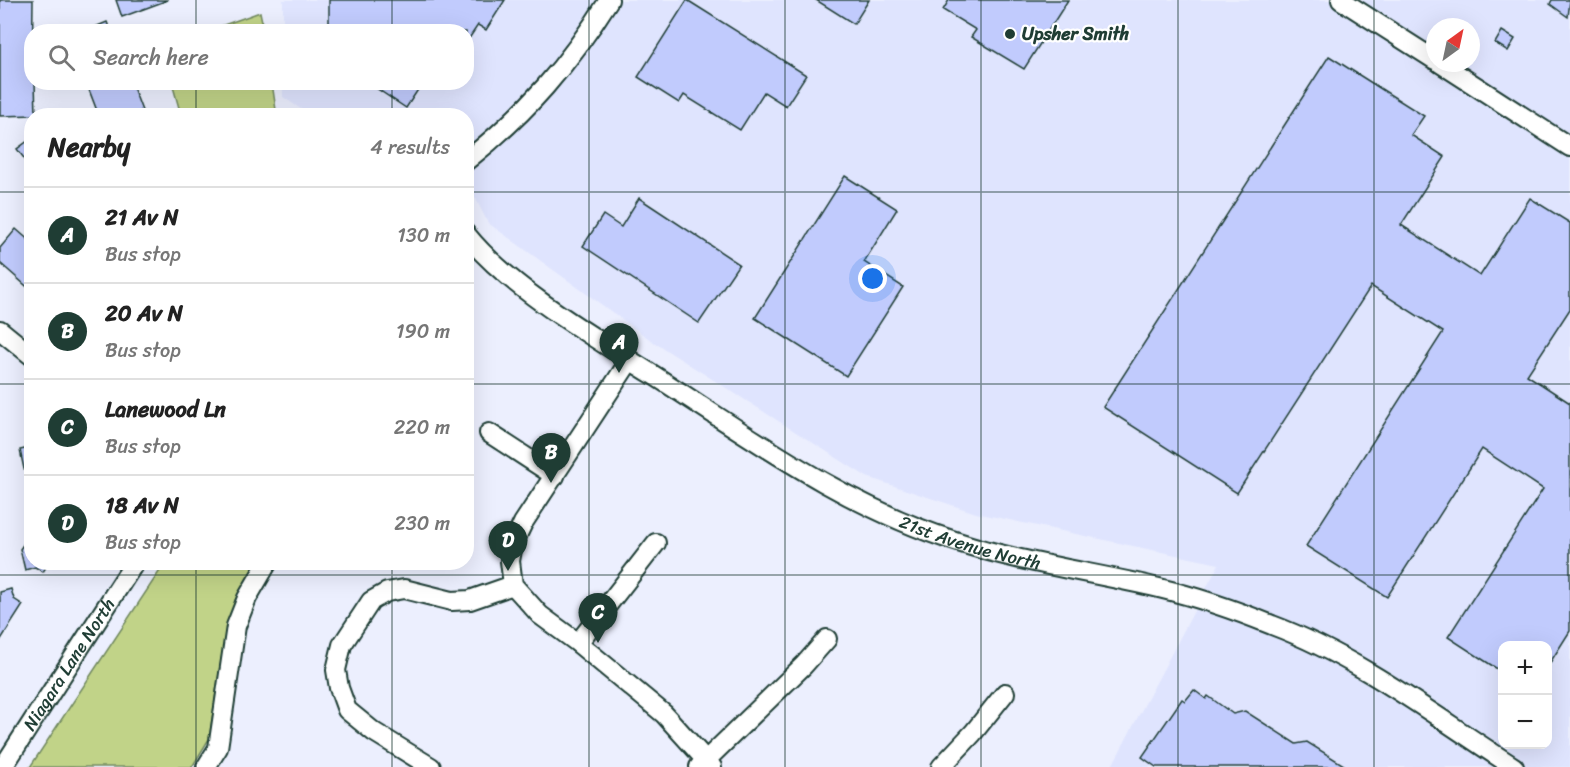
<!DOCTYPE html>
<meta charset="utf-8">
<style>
:root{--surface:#fff;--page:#f2f2f2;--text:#222;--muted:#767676;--line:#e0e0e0;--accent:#1f3d34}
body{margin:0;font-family:Sriracha,sans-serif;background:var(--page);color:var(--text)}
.controls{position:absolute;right:18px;bottom:18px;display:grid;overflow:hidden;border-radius:12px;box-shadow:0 6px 24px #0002}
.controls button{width:54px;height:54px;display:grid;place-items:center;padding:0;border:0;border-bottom:2px solid var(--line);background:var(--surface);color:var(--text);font:30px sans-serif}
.compass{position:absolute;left:1426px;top:18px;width:54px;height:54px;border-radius:50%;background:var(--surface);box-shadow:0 6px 24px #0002;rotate:33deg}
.you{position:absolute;left:873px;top:279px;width:21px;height:21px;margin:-15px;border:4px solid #fff;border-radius:50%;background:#1a73e8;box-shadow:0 0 0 9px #1a73e833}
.badge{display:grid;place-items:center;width:39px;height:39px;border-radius:50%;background:var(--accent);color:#fff;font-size:20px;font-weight:700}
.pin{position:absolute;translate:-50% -50px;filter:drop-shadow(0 2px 3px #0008)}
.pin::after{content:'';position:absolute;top:32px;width:21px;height:18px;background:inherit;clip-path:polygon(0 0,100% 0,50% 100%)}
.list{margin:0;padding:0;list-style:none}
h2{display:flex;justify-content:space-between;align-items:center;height:78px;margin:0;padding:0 24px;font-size:26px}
h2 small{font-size:20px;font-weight:400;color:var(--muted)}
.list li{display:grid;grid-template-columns:39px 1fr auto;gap:18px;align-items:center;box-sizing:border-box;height:96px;padding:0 24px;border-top:2px solid var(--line)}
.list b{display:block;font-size:22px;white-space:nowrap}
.list p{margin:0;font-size:20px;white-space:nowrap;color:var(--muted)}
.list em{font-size:20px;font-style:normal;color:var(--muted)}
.icon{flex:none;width:33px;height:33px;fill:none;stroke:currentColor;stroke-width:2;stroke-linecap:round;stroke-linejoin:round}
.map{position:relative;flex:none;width:1570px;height:767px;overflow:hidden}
.search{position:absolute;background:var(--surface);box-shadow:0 6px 24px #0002;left:24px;top:24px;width:450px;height:66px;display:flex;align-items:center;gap:15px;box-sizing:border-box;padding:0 21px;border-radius:24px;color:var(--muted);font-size:22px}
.panel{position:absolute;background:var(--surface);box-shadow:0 6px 24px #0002;left:24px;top:108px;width:450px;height:462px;border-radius:24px}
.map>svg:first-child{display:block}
.built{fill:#dfe4fe;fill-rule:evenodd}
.green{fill:#c1d388;stroke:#70885e;stroke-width:1.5}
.building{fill:#c1cbfd;stroke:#1f3d34;stroke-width:1.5}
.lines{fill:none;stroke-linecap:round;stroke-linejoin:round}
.minor-casing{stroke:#1f3d34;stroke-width:22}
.minor{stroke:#fff;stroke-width:18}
.grid{fill:none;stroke:#1f3d34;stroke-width:1.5;stroke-opacity:0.55}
.poi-dot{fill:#1f3d34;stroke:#fff;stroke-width:2}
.labels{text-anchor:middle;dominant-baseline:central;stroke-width:4.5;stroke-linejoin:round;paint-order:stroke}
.poi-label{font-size:18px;font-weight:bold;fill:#1f3d34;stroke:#fff;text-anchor:start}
.street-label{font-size:18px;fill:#1f3d34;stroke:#fff}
</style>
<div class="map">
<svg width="1570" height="767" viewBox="0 0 1570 767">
<rect width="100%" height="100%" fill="#eceffe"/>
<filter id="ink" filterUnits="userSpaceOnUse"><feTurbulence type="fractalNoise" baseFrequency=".0167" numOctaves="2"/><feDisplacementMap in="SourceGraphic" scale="12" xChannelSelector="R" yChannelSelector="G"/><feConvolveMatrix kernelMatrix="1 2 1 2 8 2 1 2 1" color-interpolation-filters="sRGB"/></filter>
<g filter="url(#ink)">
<path class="built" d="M283,0H1570V767H1116L1113,764L1219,564L976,513L867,477L655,343L488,223L467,181L466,116L310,115L283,97V83L466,82V32L283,31ZM1435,27H1471V63H1435ZM1502,646H1548V744H1502Z"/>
<g class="green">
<path d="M260,12L264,31H207Z"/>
<path d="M172,83H272L276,110L253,115H181Z"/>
<path d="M165,563H257L235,600L222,654L209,739L192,767H30Z"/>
</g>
<g class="building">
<path d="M0,0H33L32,82H35L36,115L0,116Z"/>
<path d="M116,0H168L122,17Z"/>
<path d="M329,0H505L486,30L478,25L466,43V32H329Z"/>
<path d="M687,0L806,75L786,106L764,92L740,130L684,95L679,103L638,77Z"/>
<path d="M816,0H869L854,24Z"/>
<path d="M949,0H1068L1024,69L971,37L976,30L943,10Z"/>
<path d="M1552,0H1570L1568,17L1550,4Z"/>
<path d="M107,22L111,32H83Z"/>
<path d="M1502,31L1515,39L1508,51L1495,43Z"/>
<path d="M1329,56L1424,116L1411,135L1445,157L1401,225L1480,276L1530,198L1570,223V309L1527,375L1570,403V631L1548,666V646H1502V672L1448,637L1543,489L1482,449L1387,597L1306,546L1443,332L1371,286L1237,493L1103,407Z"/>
<path d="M86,82H131L144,116H99Z"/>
<path d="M367,82H423L406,108Z"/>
<path d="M32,138V169L17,149Z"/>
<path d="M845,176L897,209L864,262L903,287L846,376L755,318Z"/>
<path d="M639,198L739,264L699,323L583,246L603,215L621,227Z"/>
<path d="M16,229L32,243V291L0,263V248Z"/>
<path d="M32,444V474L24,469L20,450L29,448Z"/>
<path d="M32,532V562H49L43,572L35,567L25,570L20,549Z"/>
<path d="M11,589L14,599L23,605L0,641V592Z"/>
<path d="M1194,690L1206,699L1208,696L1233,714L1245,711L1296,744L1307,742L1347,767H1156L1142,757L1182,699L1185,701Z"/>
</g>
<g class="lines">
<g class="minor-casing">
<g id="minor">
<path d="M1341,0L1435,60"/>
<path d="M1440,63L1570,147"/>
<path d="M466,161C527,113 568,65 609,0"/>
<path id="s1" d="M466,234C509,288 593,337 652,374C749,436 844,506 955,541C1021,563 1091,572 1159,588C1197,597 1235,610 1272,625C1360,658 1436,717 1514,767"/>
<path d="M0,330L32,356"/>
<path d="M630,360L523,523L513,544L510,561L513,585L540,615L578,643L664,714L712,767"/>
<path d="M489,433L555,476"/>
<path d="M578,643L656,543"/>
<path id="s2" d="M3,767L135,562"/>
<path d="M206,767L218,748L236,626L247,598L268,562"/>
<path d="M431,767L374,732L347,710L339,688L336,670L342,645L371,601L387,592L404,589L452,601L470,600L513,585"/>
<path d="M699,767L804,665L827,639"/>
<path d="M941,767L973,733L1005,693"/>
</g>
</g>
<use href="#minor" class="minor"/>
</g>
</g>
<path class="grid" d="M196,0V32M392,0V32M589,0V767M785,0V767M981,0V767M1178,0V767M1374,0V767M196,82V116M392,82V116M0,192H32M466,192H1570M0,384H32M466,384H1570M196,562V767M392,562V767M0,575H1570"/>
<circle class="poi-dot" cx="1010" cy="34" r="6"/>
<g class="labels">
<g class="poi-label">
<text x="1022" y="34">Upsher Smith</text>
</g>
<g class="street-label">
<text stroke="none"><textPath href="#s1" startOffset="596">21st Avenue North</textPath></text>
<text stroke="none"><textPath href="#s2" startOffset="122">Niagara Lane North</textPath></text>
</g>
</g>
</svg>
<div class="controls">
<button>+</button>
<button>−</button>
</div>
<svg class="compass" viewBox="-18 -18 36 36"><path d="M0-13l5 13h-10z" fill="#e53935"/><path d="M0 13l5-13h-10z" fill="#767676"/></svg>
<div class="you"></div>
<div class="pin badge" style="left:619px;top:373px">A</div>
<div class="pin badge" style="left:551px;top:483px">B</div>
<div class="pin badge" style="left:598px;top:643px">C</div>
<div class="pin badge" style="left:508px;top:571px">D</div>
<div class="search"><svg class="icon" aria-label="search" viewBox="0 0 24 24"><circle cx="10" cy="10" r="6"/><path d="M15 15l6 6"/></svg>Search here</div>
<section class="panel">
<h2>Nearby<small>4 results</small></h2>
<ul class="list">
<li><span class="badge">A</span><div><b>21 Av N</b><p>Bus stop</p></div><em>130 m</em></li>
<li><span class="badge">B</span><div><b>20 Av N</b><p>Bus stop</p></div><em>190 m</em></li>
<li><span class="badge">C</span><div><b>Lanewood Ln</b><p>Bus stop</p></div><em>220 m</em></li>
<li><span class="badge">D</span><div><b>18 Av N</b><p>Bus stop</p></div><em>230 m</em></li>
</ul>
</section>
</div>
